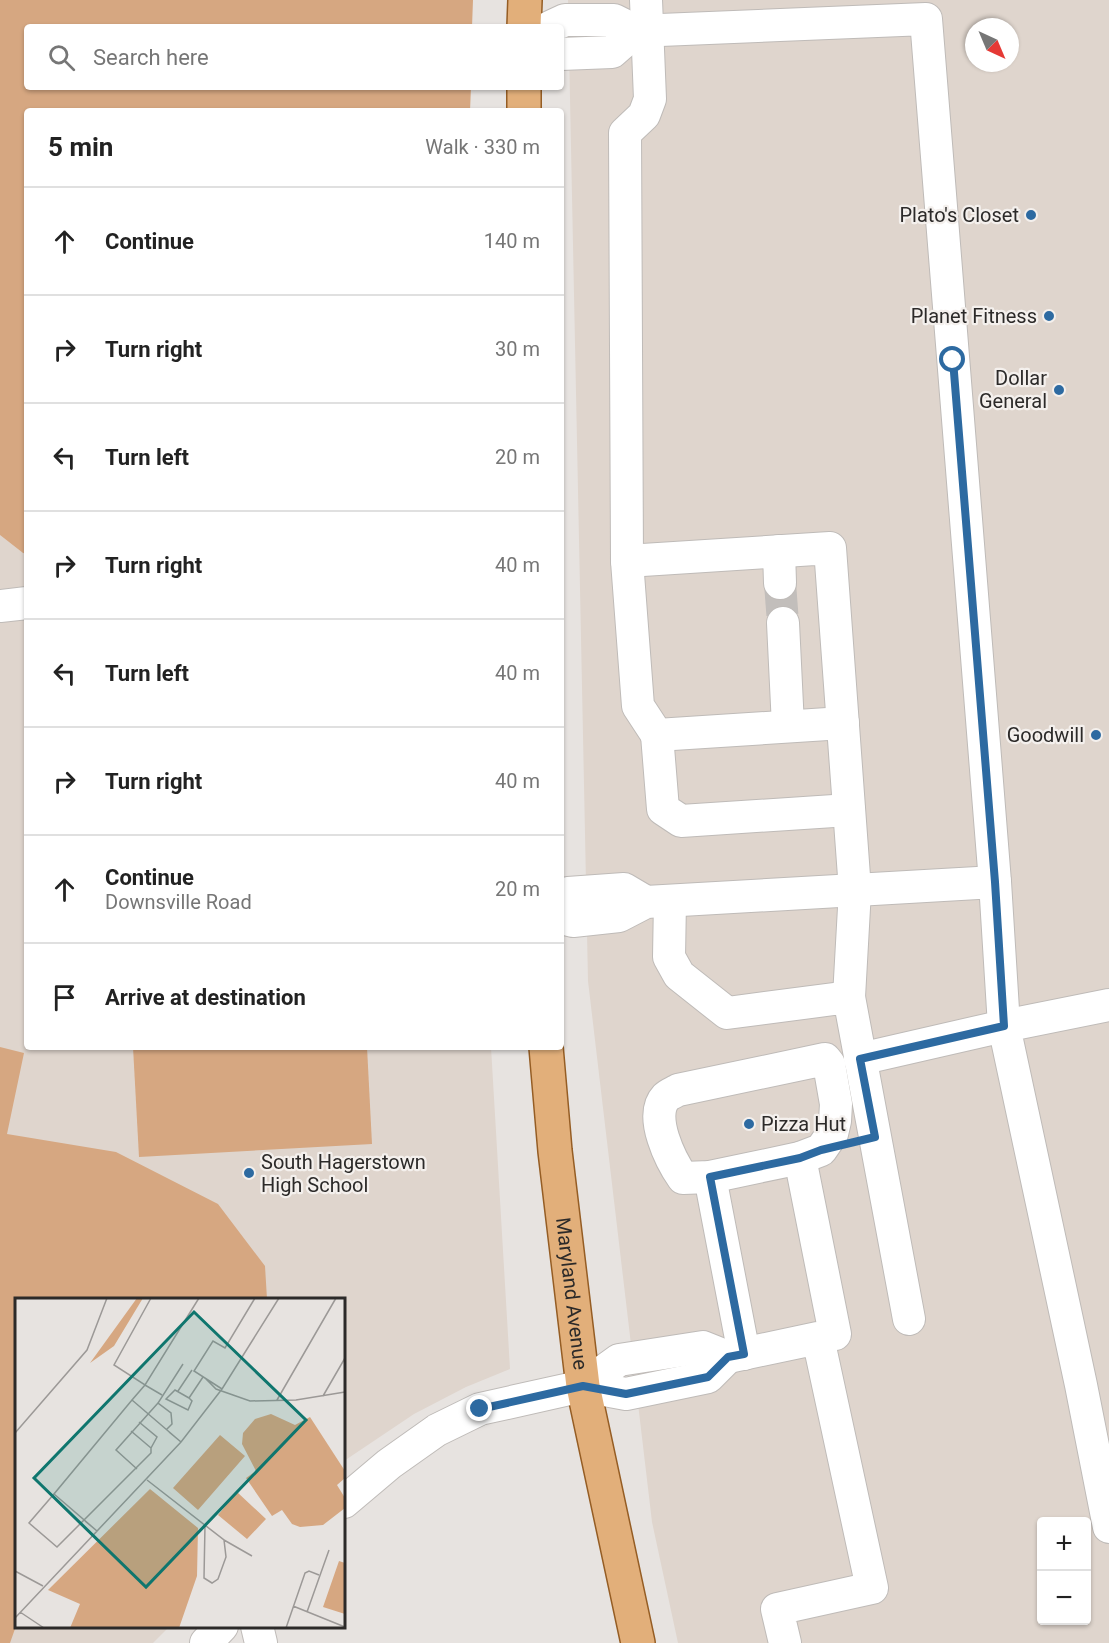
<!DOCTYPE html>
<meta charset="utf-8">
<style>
:root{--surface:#fff;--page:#f6f6f6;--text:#222;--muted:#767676;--line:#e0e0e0}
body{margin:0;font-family:Roboto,sans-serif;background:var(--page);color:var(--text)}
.controls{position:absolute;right:18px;bottom:18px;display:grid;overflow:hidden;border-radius:6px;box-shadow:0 2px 4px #0004}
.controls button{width:54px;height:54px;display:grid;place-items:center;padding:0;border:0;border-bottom:2px solid var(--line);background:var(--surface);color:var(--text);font:30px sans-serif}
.compass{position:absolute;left:965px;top:18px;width:54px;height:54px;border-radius:50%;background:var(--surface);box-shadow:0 2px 4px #0004;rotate:136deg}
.stop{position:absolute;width:18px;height:18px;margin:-14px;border:4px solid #2d6aa1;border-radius:50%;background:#fff}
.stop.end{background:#2d6aa1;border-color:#fff;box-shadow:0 2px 6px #0008}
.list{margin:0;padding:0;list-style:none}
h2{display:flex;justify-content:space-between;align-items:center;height:78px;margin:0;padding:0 24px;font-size:26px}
h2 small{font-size:20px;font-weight:400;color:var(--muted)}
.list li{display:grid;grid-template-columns:39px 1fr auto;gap:18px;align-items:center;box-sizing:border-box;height:108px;padding:0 24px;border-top:2px solid var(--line)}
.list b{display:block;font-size:22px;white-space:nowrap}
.list p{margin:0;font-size:20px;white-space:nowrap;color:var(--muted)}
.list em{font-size:20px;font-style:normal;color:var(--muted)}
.icon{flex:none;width:33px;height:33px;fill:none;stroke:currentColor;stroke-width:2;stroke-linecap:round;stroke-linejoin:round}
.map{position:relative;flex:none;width:1109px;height:1643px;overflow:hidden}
.search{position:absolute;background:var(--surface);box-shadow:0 2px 4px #0004;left:24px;top:24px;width:540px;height:66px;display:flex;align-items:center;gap:15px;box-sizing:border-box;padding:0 21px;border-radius:6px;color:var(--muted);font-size:22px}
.panel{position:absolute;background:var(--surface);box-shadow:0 2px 4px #0004;left:24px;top:108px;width:540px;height:942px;border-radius:6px}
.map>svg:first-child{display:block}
.built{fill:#dfd5cd;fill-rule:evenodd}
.green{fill:#d6a781}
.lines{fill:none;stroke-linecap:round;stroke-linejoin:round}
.minor-tunnel{stroke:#c2bebb;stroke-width:32;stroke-dasharray:32 16;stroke-linecap:butt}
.minor-casing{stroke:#bfbbb8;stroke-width:34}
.major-casing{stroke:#955d24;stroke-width:36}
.minor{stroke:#fff;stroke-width:32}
.major{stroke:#e2af7a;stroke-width:33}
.route{stroke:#2d6aa1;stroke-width:8}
.poi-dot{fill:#2d6aa1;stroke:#f4f0ed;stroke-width:2}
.labels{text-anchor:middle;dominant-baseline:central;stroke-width:4.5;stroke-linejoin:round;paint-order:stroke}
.poi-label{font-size:20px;fill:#2c2a29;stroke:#f4f0ed;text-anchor:end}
.street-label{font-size:20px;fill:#2c2a29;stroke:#f4f0ed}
.inset-road{fill:none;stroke:#9c9997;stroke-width:1.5}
.view{fill:#0f766e;fill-opacity:0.15;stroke:#0f766e;stroke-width:3}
.inset-edge{fill:none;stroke:#2c2a29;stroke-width:3}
</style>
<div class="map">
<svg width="1109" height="1643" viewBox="0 0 1109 1643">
<rect width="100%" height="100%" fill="#e7e3e0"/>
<g class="built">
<path d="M568,0H1109V1643H678L652,1522L588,981ZM974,27H1010V63H974ZM1042,1522H1086V1620H1042Z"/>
<path d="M0,535L23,553L27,554V1047H491L510,1369L466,1387L414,1414L344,1461V1300H16V1626L169,1627L153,1643H0Z"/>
</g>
<g class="green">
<path d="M0,0H473L472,27H27V87H471L470,111H27V554L23,553L0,535Z"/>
<path d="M0,1047L24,1053L7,1134L116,1152L218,1204L265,1266L267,1299L16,1300V1626L10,1643H0Z"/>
<path d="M133,1047H367L372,1144L139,1157Z"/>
</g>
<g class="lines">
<path class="minor-tunnel" d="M780,583L783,623"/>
<g class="minor-casing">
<g id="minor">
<path d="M646,0L650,99L644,115L625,133L627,561L638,706L657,735L843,723"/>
<path d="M550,27L565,20H614L636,31L926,19L995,882"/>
<path d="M561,54L612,52L636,31"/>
<path d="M779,551L780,583"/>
<path d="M627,561L830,548L855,890L849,997"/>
<path d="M0,606L27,603"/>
<path d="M783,623L788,726"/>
<path d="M657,735L663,809L681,821L849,810"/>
<path d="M561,897L568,893L624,889L646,902"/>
<path d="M670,901L669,957L679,975L727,1013L849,997L909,1319"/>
<path d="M561,918L573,921L619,916L646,902L995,882L1004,1026L860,1059"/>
<path d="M1109,1005L1004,1026L1081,1385L1109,1527"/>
<path d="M825,1059L829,1064L836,1104L835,1121L832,1134L821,1150L800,1158L710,1177L683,1178C671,1161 648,1116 666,1097C669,1094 675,1092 678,1090Z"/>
<path d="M800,1158L835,1334"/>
<path d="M710,1177L744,1354"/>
<path d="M583,1386L619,1360L703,1347L728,1357L818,1338L872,1588L777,1609L785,1643"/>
<path d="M344,1502L389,1464L437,1430L480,1409L583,1386L626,1394L708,1377L728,1357"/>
<path d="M257,1626L261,1643"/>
<path d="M206,1643L222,1626"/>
</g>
</g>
<g class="major-casing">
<g id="major">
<path d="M524,27L525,0"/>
<path d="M524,111V87"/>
<path id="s1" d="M546,1047L555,1151L583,1386L638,1643"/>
</g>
</g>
<use href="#minor" class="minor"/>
<use href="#major" class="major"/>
</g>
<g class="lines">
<path class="route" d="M480,1409L583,1386L626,1394L708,1377L728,1357L744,1354L710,1177L800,1158L821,1150L875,1137L860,1059L1004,1026L995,882L953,360"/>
</g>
<g class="poi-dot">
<circle cx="1031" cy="215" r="6"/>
<circle cx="1049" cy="316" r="6"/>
<circle cx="1059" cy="390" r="6"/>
<circle cx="1096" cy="735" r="6"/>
<circle cx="749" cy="1124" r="6"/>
<circle cx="249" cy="1173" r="6"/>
</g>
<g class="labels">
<g class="poi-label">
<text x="1019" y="215">Plato's Closet</text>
<text x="1037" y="316">Planet Fitness</text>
<text x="1047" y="378">Dollar<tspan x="1047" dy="23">General</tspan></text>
<text x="1084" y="735">Goodwill</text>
<text x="761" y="1124" text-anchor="start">Pizza Hut</text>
<text x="261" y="1162" text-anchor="start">South Hagerstown<tspan x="261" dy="23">High School</tspan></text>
</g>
<g class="street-label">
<text stroke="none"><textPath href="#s1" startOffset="248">Maryland Avenue</textPath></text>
</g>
</g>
<g transform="translate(15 1298)">
<rect width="330" height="330" fill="#e7e3e0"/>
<path d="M122,0H128L99,48L75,65ZM256,116L280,127L295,119L330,173V180L322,187L330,200V210L308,227L285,229L277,226L267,212L257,218L231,180L241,173L227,146L228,135L240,121ZM205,137L230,158L183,212L158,190ZM135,191L183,230L182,278L164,330H55L65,306L33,292ZM222,194L251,221L232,241L203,217ZM324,263L330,265V316L308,309Z" fill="#d6a781"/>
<path class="inset-road" d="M136,0L99,67L130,87L184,0M190,80L201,91L235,103L281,102L330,94M207,91L179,73L198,43L210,50L240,0M163,93L177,72M147,97L130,87L117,102L166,144L154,134M308,98L330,60M174,100L160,92L151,101L173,112L177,103L174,100L188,79M262,102L321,0M124,124L142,139L136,150M151,132L157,126L156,115L143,105L168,66M0,135L72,52L92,0M122,171L101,152L143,105M132,182L209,242L211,259L203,281L197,285L189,280L190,227M39,196L14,225L42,249L136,155V150L116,133M70,223L82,233L39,196L117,102M209,242L237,258M0,273L28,288M278,308L330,329M5,314L29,330M292,314L314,252M0,320L166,144L207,91L264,0M271,330L290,275L294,273L304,277"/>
<path class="view" d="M179,14L291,122L131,289L19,180Z"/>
<rect width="330" height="330" class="inset-edge"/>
</g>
</svg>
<div class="controls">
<button>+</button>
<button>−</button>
</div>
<svg class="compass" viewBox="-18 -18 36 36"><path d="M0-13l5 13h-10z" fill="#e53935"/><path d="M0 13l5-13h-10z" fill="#767676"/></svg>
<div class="stop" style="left:953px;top:360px"></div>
<div class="stop end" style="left:480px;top:1409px"></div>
<div class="search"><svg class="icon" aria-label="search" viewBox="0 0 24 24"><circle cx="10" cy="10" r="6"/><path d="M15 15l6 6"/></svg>Search here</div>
<section class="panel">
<h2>5 min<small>Walk · 330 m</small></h2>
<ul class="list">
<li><svg class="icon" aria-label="ahead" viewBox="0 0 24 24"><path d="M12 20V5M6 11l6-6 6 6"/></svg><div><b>Continue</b></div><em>140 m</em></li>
<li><svg class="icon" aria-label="right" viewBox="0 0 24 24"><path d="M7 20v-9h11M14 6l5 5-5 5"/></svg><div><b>Turn right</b></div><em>30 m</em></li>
<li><svg class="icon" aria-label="left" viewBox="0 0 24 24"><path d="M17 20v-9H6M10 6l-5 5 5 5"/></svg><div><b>Turn left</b></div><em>20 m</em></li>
<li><svg class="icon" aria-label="right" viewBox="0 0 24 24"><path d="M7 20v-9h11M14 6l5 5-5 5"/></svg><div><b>Turn right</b></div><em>40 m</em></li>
<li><svg class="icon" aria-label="left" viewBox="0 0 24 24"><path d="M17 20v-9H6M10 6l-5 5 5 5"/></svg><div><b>Turn left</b></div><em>40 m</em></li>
<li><svg class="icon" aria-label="right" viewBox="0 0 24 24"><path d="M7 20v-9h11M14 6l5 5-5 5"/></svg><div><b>Turn right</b></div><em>40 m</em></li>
<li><svg class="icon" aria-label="ahead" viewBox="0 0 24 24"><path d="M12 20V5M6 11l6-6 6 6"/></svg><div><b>Continue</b><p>Downsville Road</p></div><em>20 m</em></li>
<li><svg class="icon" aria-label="arrive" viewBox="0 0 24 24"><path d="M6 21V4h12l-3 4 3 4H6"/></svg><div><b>Arrive at destination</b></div></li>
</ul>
</section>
</div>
